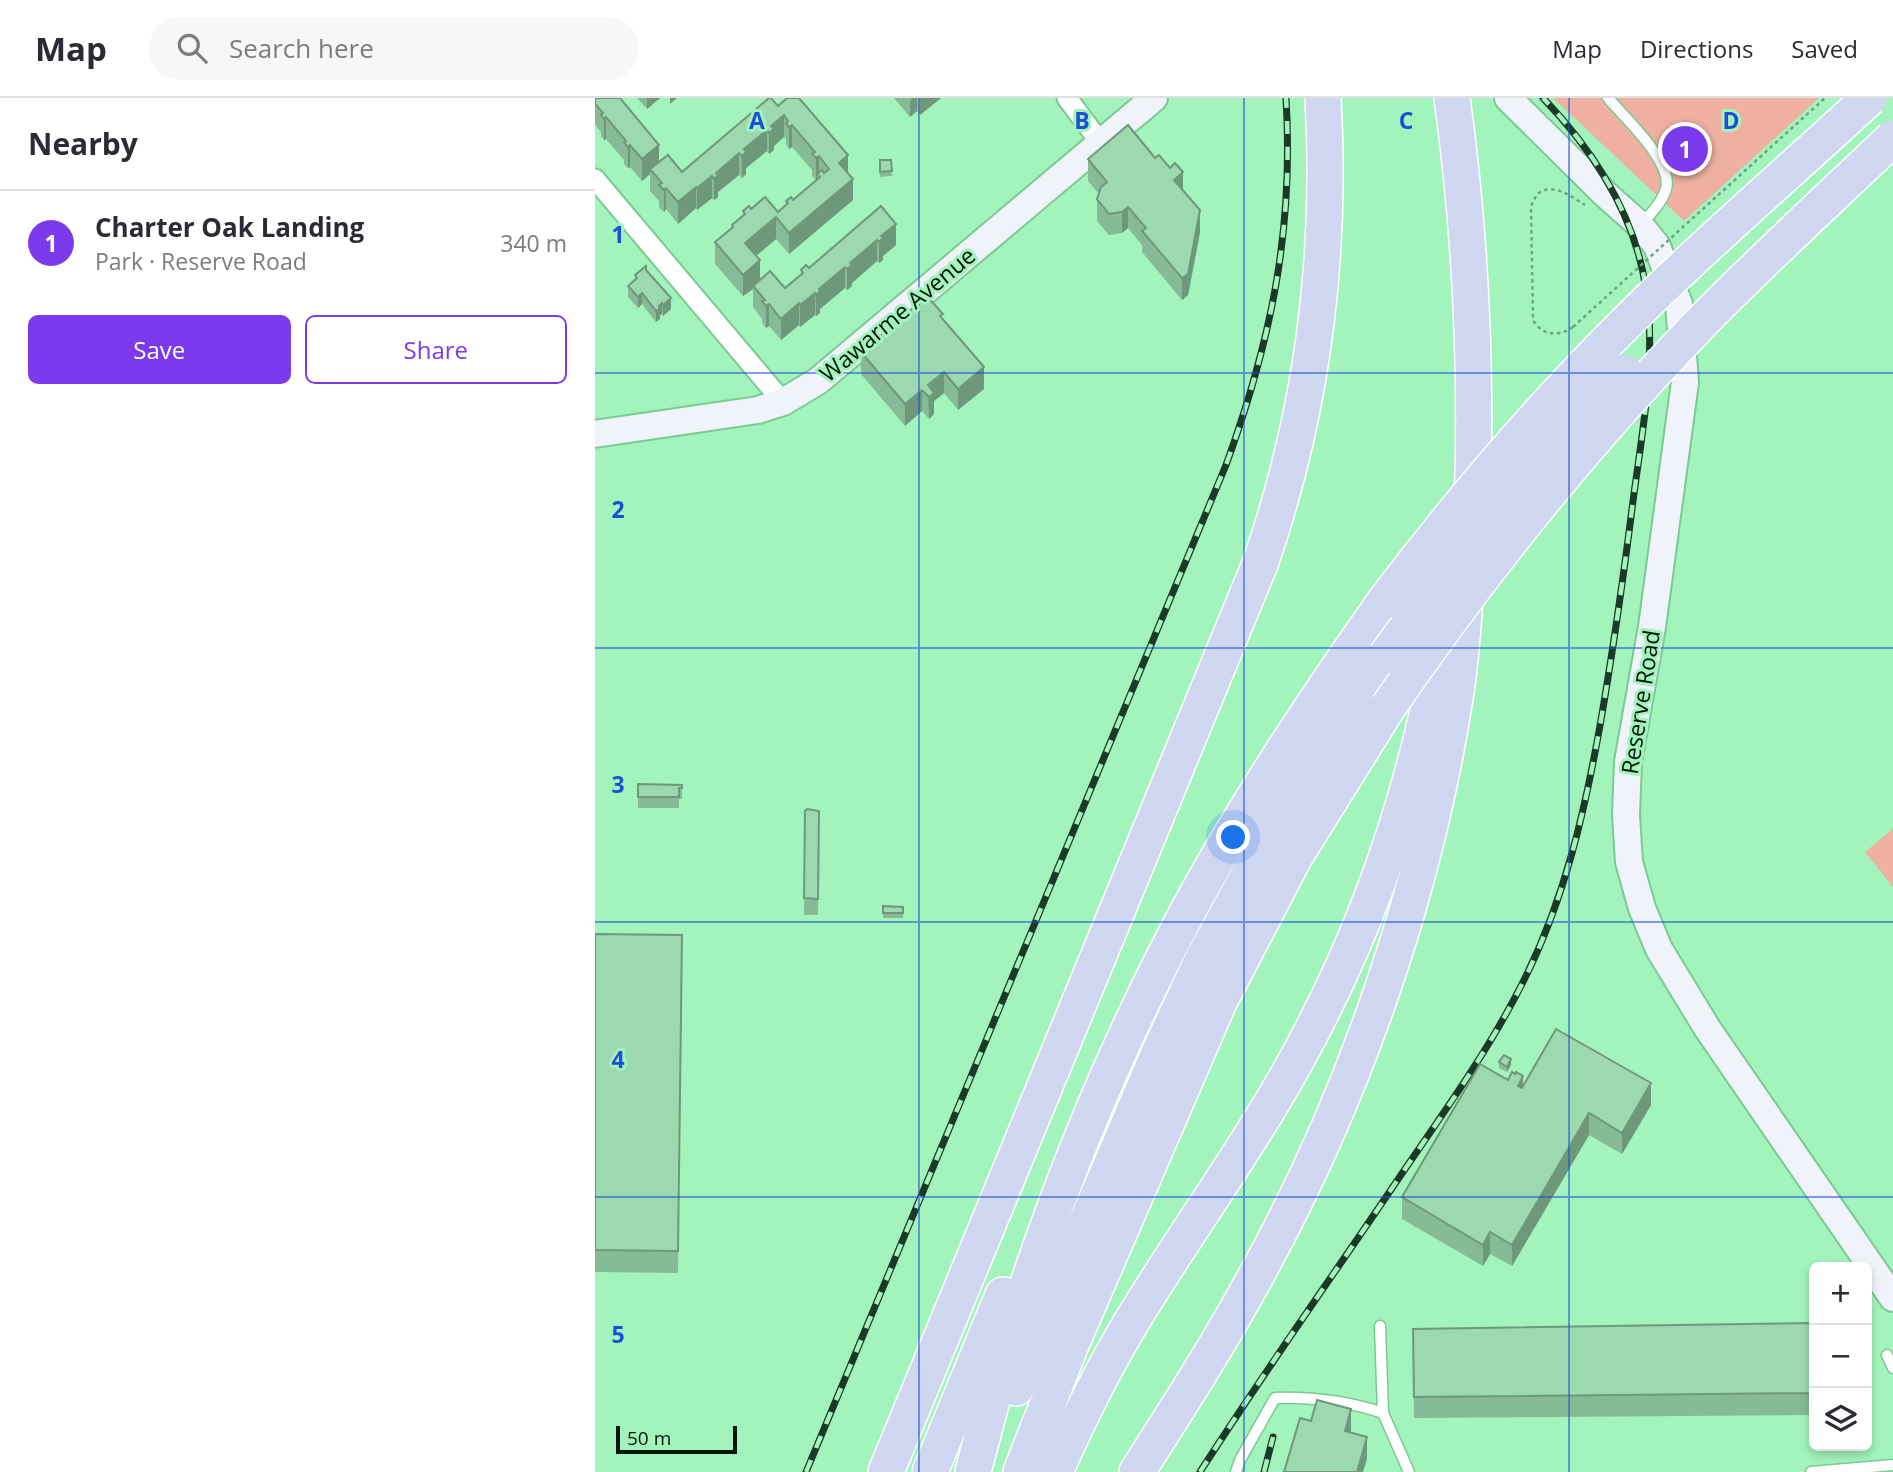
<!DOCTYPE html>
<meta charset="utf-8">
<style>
:root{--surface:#fff;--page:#f7f7f7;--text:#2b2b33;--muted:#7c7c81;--line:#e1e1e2;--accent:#7c3aed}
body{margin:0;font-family:"Open Sans",sans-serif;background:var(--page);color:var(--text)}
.controls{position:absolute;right:21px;bottom:21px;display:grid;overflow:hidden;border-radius:10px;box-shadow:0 4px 10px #0003}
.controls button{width:63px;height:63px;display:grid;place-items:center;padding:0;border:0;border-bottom:2px solid var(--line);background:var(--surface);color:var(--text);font:35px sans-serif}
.scale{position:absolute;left:21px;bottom:18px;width:121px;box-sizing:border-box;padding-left:7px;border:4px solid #001608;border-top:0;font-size:19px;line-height:24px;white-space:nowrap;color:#001608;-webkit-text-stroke:5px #a3f3bc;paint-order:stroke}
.you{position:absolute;left:639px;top:740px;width:24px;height:24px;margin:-18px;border:5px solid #fff;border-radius:50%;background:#1a73e8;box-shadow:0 0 0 10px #1a73e833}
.badge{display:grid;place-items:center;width:46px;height:46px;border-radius:50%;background:var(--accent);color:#fff;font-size:23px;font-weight:700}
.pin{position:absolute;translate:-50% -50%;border:4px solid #fff;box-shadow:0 2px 7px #0006}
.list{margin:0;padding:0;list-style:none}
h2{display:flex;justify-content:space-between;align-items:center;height:91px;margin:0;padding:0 28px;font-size:30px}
h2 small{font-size:23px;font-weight:400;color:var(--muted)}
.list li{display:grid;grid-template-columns:46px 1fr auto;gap:21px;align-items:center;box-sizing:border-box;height:105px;padding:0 28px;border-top:2px solid var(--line)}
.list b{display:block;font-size:26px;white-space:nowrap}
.list p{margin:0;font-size:23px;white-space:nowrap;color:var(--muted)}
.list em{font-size:23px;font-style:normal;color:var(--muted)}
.actions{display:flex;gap:14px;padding:21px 28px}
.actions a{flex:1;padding:16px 0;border:2px solid var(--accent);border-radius:10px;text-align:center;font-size:24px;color:var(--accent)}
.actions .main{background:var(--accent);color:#fff}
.icon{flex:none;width:38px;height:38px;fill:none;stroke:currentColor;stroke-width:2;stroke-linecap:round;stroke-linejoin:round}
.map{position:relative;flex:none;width:1298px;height:1374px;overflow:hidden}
header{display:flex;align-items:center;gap:42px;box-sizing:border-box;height:98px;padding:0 35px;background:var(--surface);border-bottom:2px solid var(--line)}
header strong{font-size:33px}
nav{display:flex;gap:38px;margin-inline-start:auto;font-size:24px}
.search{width:490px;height:63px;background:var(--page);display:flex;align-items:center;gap:18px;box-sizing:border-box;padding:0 24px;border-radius:38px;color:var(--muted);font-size:26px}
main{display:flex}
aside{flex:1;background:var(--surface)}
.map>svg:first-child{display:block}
.green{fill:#f0b0a1}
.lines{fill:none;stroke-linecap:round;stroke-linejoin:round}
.lane-casing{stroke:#7bca94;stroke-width:13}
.street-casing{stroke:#7bca94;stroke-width:23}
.secondary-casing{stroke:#7bca94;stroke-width:30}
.highway-casing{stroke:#fff;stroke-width:38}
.path{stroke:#6aa67d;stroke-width:2.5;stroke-dasharray:3.5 3.5;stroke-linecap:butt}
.lane{stroke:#fff;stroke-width:10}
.street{stroke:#fff;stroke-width:19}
.secondary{stroke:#f1f3fa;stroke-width:26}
.highway{stroke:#cfd6ef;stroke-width:35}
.rail-casing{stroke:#1b3a25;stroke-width:7}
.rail{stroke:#a3f3bc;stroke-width:4.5;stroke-dasharray:13;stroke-linecap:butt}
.highway-bridge-casing{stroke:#fff;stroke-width:38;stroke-linecap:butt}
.path-bridge{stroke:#6aa67d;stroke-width:2.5;stroke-dasharray:3.5 3.5;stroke-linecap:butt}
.highway-bridge{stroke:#cfd6ef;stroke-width:35}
.wall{fill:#87bb96}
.shaded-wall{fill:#6e987a}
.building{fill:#9dd9af;stroke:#6e987a;stroke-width:2}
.grid{fill:none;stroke:#1d4ed8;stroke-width:2;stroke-opacity:0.55}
.labels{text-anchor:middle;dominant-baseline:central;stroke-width:6;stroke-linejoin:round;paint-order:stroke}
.street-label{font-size:23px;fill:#001608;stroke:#a3f3bc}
.grid-label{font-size:23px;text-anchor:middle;font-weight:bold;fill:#1d4ed8;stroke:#a3f3bc;stroke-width:6;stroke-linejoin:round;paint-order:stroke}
</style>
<header>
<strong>Map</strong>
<div class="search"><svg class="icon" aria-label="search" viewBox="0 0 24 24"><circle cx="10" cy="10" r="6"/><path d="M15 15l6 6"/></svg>Search here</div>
<nav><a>Map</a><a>Directions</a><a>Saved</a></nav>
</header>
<main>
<aside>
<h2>Nearby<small></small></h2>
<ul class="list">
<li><span class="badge">1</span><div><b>Charter Oak Landing</b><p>Park · Reserve Road</p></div><em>340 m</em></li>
</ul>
<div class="actions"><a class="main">Save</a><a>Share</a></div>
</aside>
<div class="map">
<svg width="1298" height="1374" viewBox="0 0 1298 1374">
<rect width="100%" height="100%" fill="#a3f3bc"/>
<g class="green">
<path d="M958,0H1224L1089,123Z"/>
<path d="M1298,731V789L1270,754Z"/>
</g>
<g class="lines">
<g class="lane-casing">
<g id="lane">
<path d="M1013,0C1030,20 1079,65 1071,91C1067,105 1055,116 1046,127"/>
<path d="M785,1228L788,1315"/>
<path d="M1292,1257L1298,1270"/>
<path d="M641,1374L645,1362L680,1300C718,1299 752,1303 788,1315L814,1374"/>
<path d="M1216,1374L1298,1367"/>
</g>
</g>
<g class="street-casing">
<g id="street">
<path d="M472,0L505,44"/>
<path d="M0,81L188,304"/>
</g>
</g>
<g class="secondary-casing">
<g id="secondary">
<path d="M913,0L1010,96L1046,128L1062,148L1084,206L1090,284L1057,529L1033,664L1031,717L1034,764L1047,810L1064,851L1112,930L1298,1200"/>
<path d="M0,336L163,312L188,304L223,283L559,0"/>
</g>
</g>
<g class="highway-casing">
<g id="highway">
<path d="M857,0C876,137 882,274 877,412"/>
<path d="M421,1290L565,953L608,861L684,721L742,630L791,558"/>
<path d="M291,1374L665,466C717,316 737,158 728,0"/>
<path d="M335,1374L408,1197"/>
<path d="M378,1374C427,1179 499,989 594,811C652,704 720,602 790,503"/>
<path d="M426,1374L475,1249L624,904L699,760L793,609"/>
<path d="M460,1374C482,1324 506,1275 534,1228C579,1153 631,1081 676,1006C760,867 815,717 844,558"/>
<path d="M542,1374C584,1308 626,1243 663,1174C759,1000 829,797 860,600C866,563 868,526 871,489"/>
</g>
</g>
<path class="path" d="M978,229C964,239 947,238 938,222L936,108L942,96C959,84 975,98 990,107"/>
<use href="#lane" class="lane"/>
<use href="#street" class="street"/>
<use href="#secondary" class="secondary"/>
<use href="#highway" class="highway"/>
<g class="rail-casing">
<g id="rail">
<path d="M211,1374L631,367C676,243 699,133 691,0"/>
<path d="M605,1374C671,1271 742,1172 810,1071C852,1010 895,950 928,884C970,801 990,713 1006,622C1018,552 1028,482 1037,411C1046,339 1062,264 1051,191C1040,117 999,53 948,0"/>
<path d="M669,1374L678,1339"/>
</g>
</g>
<use href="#rail" class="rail"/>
<g class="highway-bridge-casing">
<g id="highway-bridge">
<path d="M790,503C868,400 952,302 1044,212C1118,139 1198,71 1274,0"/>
<path d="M791,558C863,457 942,362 1029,274"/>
<path d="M793,609C885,475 987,348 1100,231C1164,165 1232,103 1298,40"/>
</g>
</g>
<path class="path-bridge" d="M978,229L1230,0"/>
<use href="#highway-bridge" class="highway-bridge"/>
</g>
<g class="wall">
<path d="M0,0L64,64L87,74L183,8L253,75L258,102L194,156L181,141L161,158L165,181L190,190L206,177V172L214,170L286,108L301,147L288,158V162L284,165L282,163L257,185V188L252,192L250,190L225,211V215L221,218L220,217L205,229L204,227L186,242L174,228L171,230L167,225V221L158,209V191L148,198L120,166V144L137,130V127L148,118V113L156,111L183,114L191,107V103L198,102L221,82L217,78V72L197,49L194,51L191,46V41L189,39L179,48V52L174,56L172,53L151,70V76L147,80L144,77L123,94V99L119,102L117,100L102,112L101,110L83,126L71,111L69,114L64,109V103L55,93V76L47,83L35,69L33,70L29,66V62L11,41L9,42L6,38V34L0,27Z"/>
<path d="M42,0H65L52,11Z"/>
<path d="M299,0H346L325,17L322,13L315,19Z"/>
<path d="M493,61L588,92L605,134L593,197L587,202L547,154V147L533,130L527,135L514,137L502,123V101L504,96L493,83Z"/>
<path d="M285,62H296L297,78L285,79Z"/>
<path d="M51,172L76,211L68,218L67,216L65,217V221L61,224L47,206L43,210L33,199V188L40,183V177Z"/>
<path d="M348,221L389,291L363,312L349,295L339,303V316L334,321L327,313L310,328L266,276V254Z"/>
<path d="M43,686L87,687V701H84V710H43Z"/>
<path d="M210,713H224L223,817H209Z"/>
<path d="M288,808L308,809V820H288Z"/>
<path d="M0,836L87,837L83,1175L0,1174Z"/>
<path d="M904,964L916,967L912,974L904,970Z"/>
<path d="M913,982L928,987L1056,1007L1027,1056L994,1037L917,1168L895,1156L888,1168L807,1121V1099Z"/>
<path d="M1219,1225V1317L819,1320L818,1231Z"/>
<rect x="1272" y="1225" width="4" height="91"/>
</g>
<g class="shaded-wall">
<path d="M52,0H65L52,11Z"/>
<path d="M75,0H82L75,6Z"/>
<path d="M318,0H322V13L315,19V3Z"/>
<path d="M326,0H346L325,17V1Z"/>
<path d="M189,17V39L179,48V52L174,56V35L176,28Z"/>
<path d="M11,19V41L9,42V21Z"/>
<path d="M197,27V49L194,51V29Z"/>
<path d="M172,32V53L151,70V76L147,80V58L149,51Z"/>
<path d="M35,47V69L33,70V49Z"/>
<path d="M64,47V68L55,71V76L47,83V61Z"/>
<path d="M144,55V77L123,94V99L119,102V81L121,75Z"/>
<path d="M253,57V79L244,65Z"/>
<path d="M224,58V78L222,76V81L221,82V60Z"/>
<path d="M588,74V96L579,82Z"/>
<path d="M117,78V100L102,112V90Z"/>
<path d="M258,81V102L194,156V135Z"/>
<path d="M101,89V110L83,126V104Z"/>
<path d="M71,90V111L69,114V92Z"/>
<path d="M533,109V130L527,135V114Z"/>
<path d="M605,112V134L593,197L587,202V180Z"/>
<path d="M181,119V141L150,167V145Z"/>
<path d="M301,126V147L288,158V162L284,165V144L286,138Z"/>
<path d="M282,142V163L257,185V188L252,192V171L255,165Z"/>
<path d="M165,162V184L158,188V191L148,198V177Z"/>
<path d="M250,169V190L225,211V215L221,218V197L224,191Z"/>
<path d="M47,195V206L43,210V199Z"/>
<path d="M220,195V217L205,229V207Z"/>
<path d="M76,200V211L68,218V207Z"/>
<path d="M67,205V216L65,217V221L61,224V213L64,208Z"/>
<path d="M204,205V227L186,242V221Z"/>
<path d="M174,206V228L171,230V208Z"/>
<path d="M389,269V291L363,312V291Z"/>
<path d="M349,274V295L339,303V316L334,321L333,287Z"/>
<path d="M327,292V313L310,328V306Z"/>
<path d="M916,961V967L912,974V969Z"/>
<path d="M928,978V1000L923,988Z"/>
<path d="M1056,985V1007L1027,1056V1035Z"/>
<path d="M994,1015V1037L917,1168V1147Z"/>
<path d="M895,1134V1156L888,1168V1147Z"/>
<path d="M756,1311V1333L750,1355V1333Z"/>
<path d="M772,1339V1361L768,1374H762Z"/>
</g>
<g class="building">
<path d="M0,0H25L64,47L47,61L35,47L33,49L29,44L31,43L11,19L9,21L6,17L8,15L0,6Z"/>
<path d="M174,0H176L183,8L192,0H204L253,57L244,65L258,81L194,135L181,119L150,145L165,162L148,177L120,144L138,129L137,127L150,116L148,113L154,108L156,111L170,99L183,114L193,105L191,103L196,99L198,102L225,79L222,76L227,72L229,75L234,71L224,58L221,60L217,56L220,54L197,27L194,29L191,25L193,23L189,17L176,28L179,31L174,35L172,32L149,51L151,54L147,58L144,55L121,75L123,77L119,81L117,78L102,90L101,89L83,104L71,90L69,92L64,87L67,85L55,71L73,57L87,74Z"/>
<path d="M533,27L560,60L564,57L575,70L580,65L588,74L579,82L605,112L593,176L587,180L547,133L551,130L533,109L527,114L514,116L502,101L506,89L512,84L493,61Z"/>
<path d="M285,62H296L297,73L285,74Z"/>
<path d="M286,108L301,126L286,138L288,140L284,144L282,142L255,165L257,167L252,171L250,169L224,191L225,193L221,197L220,195L205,207L204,205L186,221L174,206L171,208L167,203L170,202L158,188L175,173L190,190L208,175L206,172L211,167L214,170Z"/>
<path d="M51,168V172L76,200L68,207L67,205L64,208L65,210L61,213L47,195L43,199L33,188L42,180L40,177Z"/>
<path d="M332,198L348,216L345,218L389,269L363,291L349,274L333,287L339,295L334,299L327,292L310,306L266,254Z"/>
<path d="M43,686L87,687V690H84V699H43Z"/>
<path d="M212,711L224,713L223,801L209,800L210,713Z"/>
<path d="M288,808L308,809V815H288Z"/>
<path d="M0,836L87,837L83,1153L0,1152Z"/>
<path d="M961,931L1056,985L1027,1035L994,1015L917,1147L895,1134L888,1147L807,1099L885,966L913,982L917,974L920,976L921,974L928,978L923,988L927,990Z"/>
<path d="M909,957L916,961L912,969L904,964Z"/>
<path d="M1219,1225V1295L819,1299L818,1231Z"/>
<rect x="1272" y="1225" width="4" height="70"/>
<path d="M722,1302L756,1311L750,1333L772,1339L762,1374H689L705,1320L716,1323Z"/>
</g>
<path class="grid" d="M324,0V1374M649,0V1374M974,0V1374M0,275H1298M0,550H1298M0,824H1298M0,1099H1298"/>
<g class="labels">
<g class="street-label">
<text transform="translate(302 216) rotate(-40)">Wawarme Avenue</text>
<text transform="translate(1045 604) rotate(-81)">Reserve Road</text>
</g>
</g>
<g class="grid-label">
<text x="162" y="31">A</text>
<text x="487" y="31">B</text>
<text x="811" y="31">C</text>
<text x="1136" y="31">D</text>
<text x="23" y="145">1</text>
<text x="23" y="420">2</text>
<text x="23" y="695">3</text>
<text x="23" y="970">4</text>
<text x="23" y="1245">5</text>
</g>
</svg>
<div class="controls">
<button>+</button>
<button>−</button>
<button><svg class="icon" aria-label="layers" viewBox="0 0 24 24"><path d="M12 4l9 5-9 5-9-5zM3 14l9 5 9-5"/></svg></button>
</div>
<div class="scale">50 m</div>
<div class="you"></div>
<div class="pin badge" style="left:1090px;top:51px">1</div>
</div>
</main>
